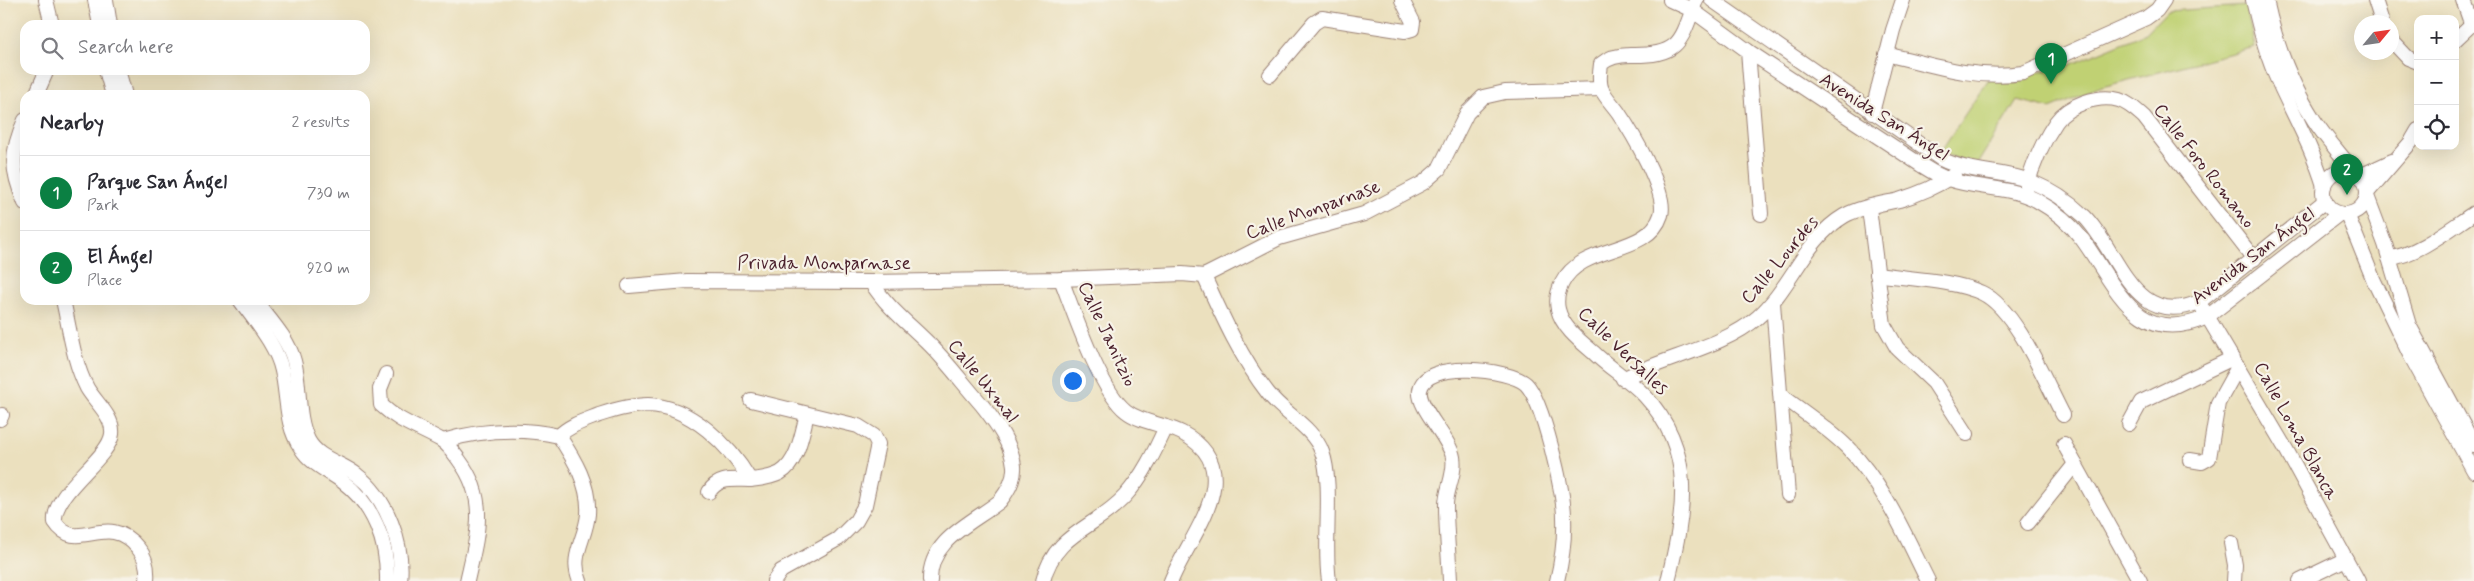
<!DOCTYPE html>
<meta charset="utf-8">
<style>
:root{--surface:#fff;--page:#f2f2f3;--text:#2b2b33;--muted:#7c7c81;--line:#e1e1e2;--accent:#0b8043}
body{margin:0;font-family:Mynerve,sans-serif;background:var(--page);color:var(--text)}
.controls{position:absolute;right:15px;top:15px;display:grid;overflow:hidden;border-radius:10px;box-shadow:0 5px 20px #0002}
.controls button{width:45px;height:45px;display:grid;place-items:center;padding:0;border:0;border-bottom:1px solid var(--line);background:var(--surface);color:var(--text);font:25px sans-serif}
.compass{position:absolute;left:2354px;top:15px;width:45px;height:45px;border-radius:50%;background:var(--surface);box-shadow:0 5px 20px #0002;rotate:61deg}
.you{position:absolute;left:1072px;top:380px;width:18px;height:18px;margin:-12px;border:4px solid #fff;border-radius:50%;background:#1a73e8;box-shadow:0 0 0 8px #1a73e833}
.badge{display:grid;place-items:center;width:32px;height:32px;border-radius:50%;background:var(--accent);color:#fff;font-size:16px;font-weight:700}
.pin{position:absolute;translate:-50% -41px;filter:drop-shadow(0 1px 2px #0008)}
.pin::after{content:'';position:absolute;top:26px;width:18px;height:15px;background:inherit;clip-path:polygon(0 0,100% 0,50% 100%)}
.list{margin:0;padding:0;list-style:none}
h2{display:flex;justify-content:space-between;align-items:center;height:65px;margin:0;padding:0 20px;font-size:21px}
h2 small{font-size:16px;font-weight:400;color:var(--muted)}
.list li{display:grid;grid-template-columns:32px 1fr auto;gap:15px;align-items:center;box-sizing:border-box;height:75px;padding:0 20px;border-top:1px solid var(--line)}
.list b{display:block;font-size:19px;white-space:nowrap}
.list p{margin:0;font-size:16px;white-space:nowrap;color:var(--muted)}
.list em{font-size:16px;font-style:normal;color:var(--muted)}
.icon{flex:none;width:28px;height:28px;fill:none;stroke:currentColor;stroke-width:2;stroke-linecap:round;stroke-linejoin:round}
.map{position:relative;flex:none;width:2474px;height:581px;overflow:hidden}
.search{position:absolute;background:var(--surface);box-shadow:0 5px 20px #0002;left:20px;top:20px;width:350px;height:55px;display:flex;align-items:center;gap:12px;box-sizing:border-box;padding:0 18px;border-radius:15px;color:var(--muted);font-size:19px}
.panel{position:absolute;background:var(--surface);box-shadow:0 5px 20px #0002;left:20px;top:90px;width:350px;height:215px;border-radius:15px}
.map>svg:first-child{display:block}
.green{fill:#c0d173;stroke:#85784f}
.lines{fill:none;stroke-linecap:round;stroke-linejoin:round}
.minor-casing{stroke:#9a8074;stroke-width:16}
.minor{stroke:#fff;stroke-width:14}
.labels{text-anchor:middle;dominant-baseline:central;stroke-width:4.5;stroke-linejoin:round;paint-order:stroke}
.street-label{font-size:19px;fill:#4a1f2b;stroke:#f7f3e8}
</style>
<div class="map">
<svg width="2474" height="581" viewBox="0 0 2474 581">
<rect width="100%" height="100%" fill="#f7f3e8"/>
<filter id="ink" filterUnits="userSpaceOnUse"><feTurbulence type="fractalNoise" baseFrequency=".02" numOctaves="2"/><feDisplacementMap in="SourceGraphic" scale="10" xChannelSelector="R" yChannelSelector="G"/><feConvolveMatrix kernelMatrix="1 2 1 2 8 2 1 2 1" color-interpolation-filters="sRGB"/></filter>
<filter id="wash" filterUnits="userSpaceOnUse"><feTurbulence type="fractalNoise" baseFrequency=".0096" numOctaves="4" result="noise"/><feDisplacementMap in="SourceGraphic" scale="20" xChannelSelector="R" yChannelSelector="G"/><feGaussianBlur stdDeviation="1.12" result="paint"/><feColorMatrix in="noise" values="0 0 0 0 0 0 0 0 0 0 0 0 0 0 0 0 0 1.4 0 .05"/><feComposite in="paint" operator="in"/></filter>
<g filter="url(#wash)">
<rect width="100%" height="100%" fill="#ebe0be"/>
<path class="green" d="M2246,6L2255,47L2102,87L2050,108L2017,100L1976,166L1940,152L1988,80L2065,67L2146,33L2167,11Z"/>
</g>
<g filter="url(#ink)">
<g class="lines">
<g class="minor-casing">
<g id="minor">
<path d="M46,0L52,25"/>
<path d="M95,0L100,25"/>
<path d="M106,0L110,25"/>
<path d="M1670,0L1692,10L1748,51L1921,165C1929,170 1938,176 1948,179C1976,189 2009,186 2036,200C2054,210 2070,223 2082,239C2116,285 2136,349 2207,317L2339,214"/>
<path d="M1712,0L1941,159C1969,173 2001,170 2030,181C2049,189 2068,201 2084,216C2119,251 2133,330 2199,302L2325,201"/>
<path d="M2253,0C2259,25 2265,50 2275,74C2291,111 2312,146 2324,186"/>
<path d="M2266,0C2275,42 2291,84 2314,120C2326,139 2341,154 2354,172"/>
<path d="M2375,0L2382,22"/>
<path d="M2463,0L2471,23"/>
<path d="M2455,40L2474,22"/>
<path d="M2392,41L2408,58L2418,62"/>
<path d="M1748,51L1761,214"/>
<path d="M1886,54C1932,65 1975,80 2023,73L2146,18L2157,10L2164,0"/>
<path d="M106,70L113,95"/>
<path d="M118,70L125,95"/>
<path d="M1270,75L1314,23L1322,18L1405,31L1412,29L1413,22L1402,0"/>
<path d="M36,95L47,70"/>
<path d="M1872,113L1893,30L1903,0"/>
<path d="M25,120C10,153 11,170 25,203"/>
<circle cx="2345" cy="192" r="22"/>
<path d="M2360,176L2392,161"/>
<path d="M2026,189C2032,167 2043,141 2056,122C2068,105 2098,94 2119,100C2129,103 2136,110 2144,117L2254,259"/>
<path d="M2367,193L2411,142L2418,130"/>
<path d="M2367,196L2385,244L2409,325L2474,445"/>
<path d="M1869,208L1884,325L1897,348L1934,383L1967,434"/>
<path d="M2347,214L2374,281L2409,353L2474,471"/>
<path d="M2389,258C2416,256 2451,228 2474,213"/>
<path d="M1877,274C1909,279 1953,280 1982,293C2016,309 2045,381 2063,415"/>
<path d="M1204,276C1222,316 1242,360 1268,393C1284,414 1313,427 1322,452C1334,485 1323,543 1329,581"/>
<path d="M1061,279C1073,310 1100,391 1126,411C1141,423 1165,424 1182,433C1251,470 1189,535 1171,581"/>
<path d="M871,282C888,309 913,327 934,349C951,367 966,387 982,405C995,422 1012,443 1014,466C1015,478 1008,491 1000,501C973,523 929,539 930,581"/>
<path d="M629,286L687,281L871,282L1061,279L1182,274L1204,276L1279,238L1364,214L1423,183L1439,169L1467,113L1483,97L1505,92L1601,89"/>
<path d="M63,300C70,330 73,361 87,388C95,402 114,417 112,434C109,459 52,492 55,522C77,556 107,509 138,548C146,557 148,569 147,581"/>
<path d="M240,300C255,321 277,346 282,371C288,397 285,425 301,448C311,464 328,471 342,481C374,505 388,543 387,581"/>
<path d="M255,300C269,319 288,338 294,361C301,386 296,415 308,440C318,459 341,462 357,475C387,498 404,544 400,581"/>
<path d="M1773,303L1788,495"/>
<path d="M2203,309L2287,451L2358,581"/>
<path d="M386,374L380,389L381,405C399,422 420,428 441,440C448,444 454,453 459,460C489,500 477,536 467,581"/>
<path d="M1623,379C1665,357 1724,347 1758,317C1791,288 1805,239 1844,216C1860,207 1881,204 1899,200C1919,194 1937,186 1954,175"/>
<path d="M1781,395C1803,412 1828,428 1847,447C1884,485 1905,535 1928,581"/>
<path d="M751,400L858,426L874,436L878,444L865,505L856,521L838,539L781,571L774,581"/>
<path d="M0,419L2,415"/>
<path d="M2129,424L2141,402L2233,358"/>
<path d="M559,436C574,459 590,485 588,514C586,539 569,556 580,581"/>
<path d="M443,441C481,430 519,427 559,436C570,425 584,421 599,415C614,410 632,405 648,405C691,406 730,446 750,480C759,479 771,478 780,473C798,463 802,433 807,414"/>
<path d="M2064,444L2140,581"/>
<path d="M2190,460L2202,462L2209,458L2218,403L2238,367"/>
<path d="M709,492C718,477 733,480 750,480"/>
<path d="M2028,523L2075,464"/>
<path d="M2231,543L2235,565L2234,581"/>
<path d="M1043,581C1054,533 1096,528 1125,496C1143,476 1155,451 1166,427"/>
<path d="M1450,581C1449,556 1446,531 1446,505C1446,489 1456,474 1453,457C1449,437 1417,407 1420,390C1425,359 1509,369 1526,384C1543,401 1564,492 1564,517C1565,539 1562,560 1557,581"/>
<path d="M1668,581C1684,513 1697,452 1645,396C1630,380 1609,368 1593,352C1580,341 1562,327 1558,309C1556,300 1558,291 1562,283C1582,243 1648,256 1661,215C1668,192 1631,131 1618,112C1613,105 1606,98 1602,90C1599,84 1600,71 1601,64C1609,57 1620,55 1630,55C1680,56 1681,42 1696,0"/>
<path d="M2300,581L2346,559"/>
</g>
</g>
<use href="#minor" class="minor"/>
</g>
</g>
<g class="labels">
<g class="street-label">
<text transform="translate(1884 117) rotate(32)">Avenida San Ángel</text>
<text transform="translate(2204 166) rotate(52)">Calle Foro Romano</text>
<text transform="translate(1313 210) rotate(-20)">Calle Monparnase</text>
<text transform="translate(2253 256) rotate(-37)">Avenida San Ángel</text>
<text transform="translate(1780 260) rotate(-50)">Calle Lourdes</text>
<text x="824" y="263">Privada Monparnase</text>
<text transform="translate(1107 334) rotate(65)">Calle Janitzio</text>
<text transform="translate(1623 351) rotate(44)">Calle Versalles</text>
<text transform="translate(983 381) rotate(51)">Calle Uxmal</text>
<text transform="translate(2296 431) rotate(61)">Calle Loma Blanca</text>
</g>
</g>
</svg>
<div class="controls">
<button>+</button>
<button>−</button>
<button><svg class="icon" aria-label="locate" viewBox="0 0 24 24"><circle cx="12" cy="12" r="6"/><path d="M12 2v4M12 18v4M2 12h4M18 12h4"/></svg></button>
</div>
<svg class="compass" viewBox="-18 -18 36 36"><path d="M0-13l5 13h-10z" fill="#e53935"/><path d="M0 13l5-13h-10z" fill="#7c7c81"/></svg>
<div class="you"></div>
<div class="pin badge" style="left:2051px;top:84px">1</div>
<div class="pin badge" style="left:2347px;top:195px">2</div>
<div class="search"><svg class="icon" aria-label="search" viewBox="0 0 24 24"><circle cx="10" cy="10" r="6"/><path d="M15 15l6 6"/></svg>Search here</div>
<section class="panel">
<h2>Nearby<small>2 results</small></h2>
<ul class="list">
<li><span class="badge">1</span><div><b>Parque San Ángel</b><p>Park</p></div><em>730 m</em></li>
<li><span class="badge">2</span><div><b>El Ángel</b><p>Place</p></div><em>920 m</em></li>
</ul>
</section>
</div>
